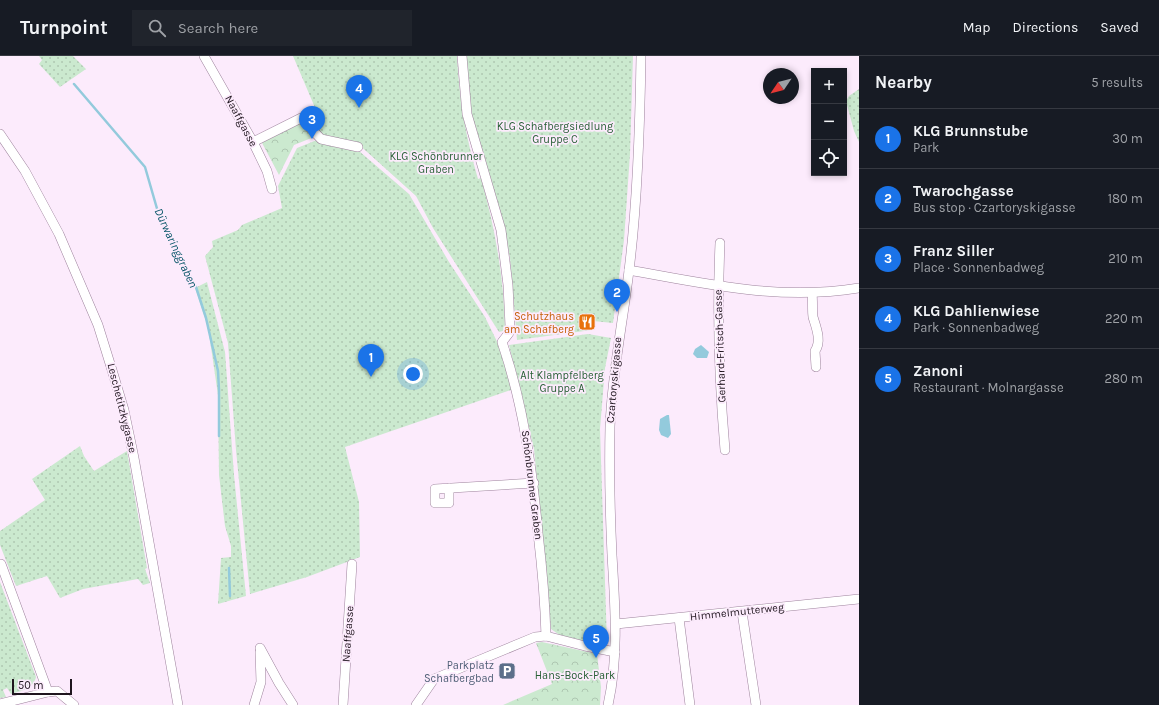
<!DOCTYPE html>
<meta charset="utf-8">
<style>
:root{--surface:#171b24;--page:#20242c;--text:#f1f3f6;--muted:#9ea1a6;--line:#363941;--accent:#1a73e8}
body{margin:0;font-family:Karla,sans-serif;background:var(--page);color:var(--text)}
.controls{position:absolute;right:12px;top:12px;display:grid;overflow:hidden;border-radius:0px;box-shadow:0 2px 6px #0003}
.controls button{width:36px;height:36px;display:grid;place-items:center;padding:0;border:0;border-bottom:1px solid var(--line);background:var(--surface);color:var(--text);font:20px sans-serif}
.compass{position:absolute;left:763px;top:12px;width:36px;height:36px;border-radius:50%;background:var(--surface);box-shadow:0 2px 6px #0003;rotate:235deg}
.scale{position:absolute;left:12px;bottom:10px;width:60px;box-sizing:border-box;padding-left:4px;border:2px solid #1f151e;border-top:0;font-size:11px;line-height:14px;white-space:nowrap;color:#1f151e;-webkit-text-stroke:3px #fcebfc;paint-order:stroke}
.you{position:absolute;left:413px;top:318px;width:14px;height:14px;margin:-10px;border:3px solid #fff;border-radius:50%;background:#1a73e8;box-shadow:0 0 0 6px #1a73e833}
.badge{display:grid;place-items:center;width:26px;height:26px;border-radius:50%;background:var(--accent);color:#fff;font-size:13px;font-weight:700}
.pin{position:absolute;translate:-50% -33px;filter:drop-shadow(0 1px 2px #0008)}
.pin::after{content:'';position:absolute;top:21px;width:14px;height:12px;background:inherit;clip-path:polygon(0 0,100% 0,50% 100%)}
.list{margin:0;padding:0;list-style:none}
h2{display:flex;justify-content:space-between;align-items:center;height:52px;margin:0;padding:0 16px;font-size:17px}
h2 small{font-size:13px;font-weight:400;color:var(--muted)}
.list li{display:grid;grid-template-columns:26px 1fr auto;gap:12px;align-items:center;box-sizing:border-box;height:60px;padding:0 16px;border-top:1px solid var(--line)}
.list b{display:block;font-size:15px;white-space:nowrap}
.list p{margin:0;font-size:13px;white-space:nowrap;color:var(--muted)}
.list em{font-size:13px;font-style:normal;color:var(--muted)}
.icon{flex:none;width:22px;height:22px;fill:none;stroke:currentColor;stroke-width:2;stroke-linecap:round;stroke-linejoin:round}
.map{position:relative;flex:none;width:859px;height:649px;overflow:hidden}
header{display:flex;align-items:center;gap:24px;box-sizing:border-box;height:56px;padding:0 20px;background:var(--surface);border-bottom:1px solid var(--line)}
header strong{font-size:19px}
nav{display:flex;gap:22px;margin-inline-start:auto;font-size:14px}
.search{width:280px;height:36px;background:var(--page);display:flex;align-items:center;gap:10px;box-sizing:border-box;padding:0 14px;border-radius:0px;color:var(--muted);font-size:15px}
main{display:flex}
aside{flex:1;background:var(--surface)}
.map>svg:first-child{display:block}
.grass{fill:url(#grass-dots)}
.forest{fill:url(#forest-crowns)}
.water{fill:#93cadc}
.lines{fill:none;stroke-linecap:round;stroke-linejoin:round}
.stream{stroke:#93cadc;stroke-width:2.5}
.street-casing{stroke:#9e839d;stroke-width:10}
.street{stroke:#fff;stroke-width:9}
.labels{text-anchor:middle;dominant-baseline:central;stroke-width:3.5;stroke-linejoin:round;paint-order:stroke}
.street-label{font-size:11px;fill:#1f151e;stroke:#fcebfc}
.park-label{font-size:11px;fill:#265f34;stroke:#fcebfc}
.food-label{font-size:11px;fill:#c56008;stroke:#fcebfc;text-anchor:end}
.service-label{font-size:11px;fill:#4e5e75;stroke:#fcebfc;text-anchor:end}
.water-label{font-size:12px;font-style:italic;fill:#065467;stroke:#fcebfc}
</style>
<header>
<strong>Turnpoint</strong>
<div class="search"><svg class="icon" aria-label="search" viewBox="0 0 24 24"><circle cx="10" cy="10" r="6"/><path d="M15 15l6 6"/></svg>Search here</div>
<nav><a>Map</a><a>Directions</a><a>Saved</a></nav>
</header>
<main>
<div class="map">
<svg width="859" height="649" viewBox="0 0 859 649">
<defs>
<pattern id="grass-dots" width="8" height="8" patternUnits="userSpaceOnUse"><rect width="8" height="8" fill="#cbe9cf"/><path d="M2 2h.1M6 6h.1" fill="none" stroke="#aec7b1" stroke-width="1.8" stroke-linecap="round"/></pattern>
<pattern id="forest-crowns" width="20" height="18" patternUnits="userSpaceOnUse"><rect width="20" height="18" fill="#cbe9cf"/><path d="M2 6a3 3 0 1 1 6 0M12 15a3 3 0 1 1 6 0" fill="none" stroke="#aec7b1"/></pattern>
</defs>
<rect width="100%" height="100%" fill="#fcebfc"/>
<g class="grass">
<path d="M39,0H73L86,13L60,31L39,8L42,4Z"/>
<path d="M293,0H457C459,43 466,82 478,123L481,122C495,172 504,221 505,273L503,275L499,276L433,172L416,140L356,86L323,82L304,61L316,54Z"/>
<path d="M465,0H633L630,98L624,184L613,267L593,265L592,274L517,284L510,202L501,158L471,57Z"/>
<path d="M859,33V86L854,75L846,45L849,40Z"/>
<path d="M317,84L359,95L409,138L449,206L485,261L508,308L514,333L345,391L359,446L360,501L307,521L250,538L236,394L228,287L205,200L213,191L212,185L238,174L242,169L282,152L278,130L297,92Z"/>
<path d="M207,226L225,296L234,419L246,540L218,548L221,502L231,501V490L225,470L219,419L218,339L208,271L195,232Z"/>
<path d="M588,278L611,282L605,312L600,373L607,587H601L600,589L561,580L551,573L534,393L509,289Z"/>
<path d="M80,390L84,400L94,415L127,395L147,512L145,513L150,527L143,529L138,523L83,533L60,542L47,520L16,530L0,489V475L45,444L32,423Z"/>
<path d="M0,526L36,621C33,633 21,635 11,638L7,632L3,634L6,641L0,642Z"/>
</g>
<g class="forest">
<path d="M299,66L314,81L294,89L279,119L261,85Z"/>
<path d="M542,586L597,598L601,631L600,649H503L552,628L536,587Z"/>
</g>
<g class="water">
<path d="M701,289L709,296L707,302H697L693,298L695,293Z"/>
<path d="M667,359H669L671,378L668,382L661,379L659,374L660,363Z"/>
</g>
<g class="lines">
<g class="stream">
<path d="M74,28L145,111L160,163L196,231L206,262L218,315L219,334V380"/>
<path d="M229,512L230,540"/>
</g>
<g class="street-casing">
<g id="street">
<path d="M204,0L253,86L267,115L272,133"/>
<path d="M462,0L467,58L501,174L508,229L510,270L509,277L502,286C523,348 532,411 538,477C542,511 545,545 546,580"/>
<path d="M0,78L25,115L59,178L98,269L112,314L124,354L134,402L178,649"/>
<path d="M253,86L301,62L321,83L358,91"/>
<path d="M720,187C717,256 719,325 725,394"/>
<path d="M629,214C707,228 780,245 859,232"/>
<path d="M812,238C813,245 812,254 813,261C816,271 822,285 815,295L816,311"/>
<path d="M449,432V447H435V433L534,427"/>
<path d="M1,508L48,636"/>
<path d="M742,556L756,649"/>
<path d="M679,562L690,649"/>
<path d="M616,568L859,543"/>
<path d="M260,592L279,627L293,649"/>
<path d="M0,648L48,636L57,635L74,649"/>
<path d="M254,649L261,626L260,596"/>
<path d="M343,649L352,508"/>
<path d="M416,649L434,623L535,581L546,580L585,590L615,596"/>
<path d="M608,649C619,600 615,549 612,499C610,456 609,414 610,371C612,315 624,261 630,206C638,138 640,69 641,0"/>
</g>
</g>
<use href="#street" class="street"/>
</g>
<defs>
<g id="restaurant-square" transform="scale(0.9)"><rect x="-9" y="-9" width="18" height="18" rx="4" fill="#e8710a" stroke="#fcebfc"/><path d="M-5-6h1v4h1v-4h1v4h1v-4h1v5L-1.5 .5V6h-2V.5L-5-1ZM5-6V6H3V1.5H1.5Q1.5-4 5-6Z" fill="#fff"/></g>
<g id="parking-square" transform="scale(0.9)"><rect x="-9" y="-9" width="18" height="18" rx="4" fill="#5c6f8a" stroke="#fcebfc"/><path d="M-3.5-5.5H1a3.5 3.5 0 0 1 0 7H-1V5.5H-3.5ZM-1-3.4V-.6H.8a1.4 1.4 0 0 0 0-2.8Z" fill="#fff"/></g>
</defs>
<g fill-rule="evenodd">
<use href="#restaurant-square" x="587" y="266"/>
<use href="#parking-square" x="507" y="615"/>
</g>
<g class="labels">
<g class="street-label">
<text transform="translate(241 65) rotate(62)">Naaffgasse</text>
<text transform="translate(720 290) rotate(-92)">Gerhard-Fritsch-Gasse</text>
<text transform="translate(614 324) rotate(-85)">Czartoryskigasse</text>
<text transform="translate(122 352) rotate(76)">Leschetitzkygasse</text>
<text transform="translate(532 429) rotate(83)">Schönbrunner Graben</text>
<text transform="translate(737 556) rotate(-6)">Himmelmutterweg</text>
<text transform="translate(348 578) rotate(-86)">Naaffgasse</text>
</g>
<g class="park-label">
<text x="555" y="70">KLG Schafbergsiedlung<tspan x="555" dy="13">Gruppe C</tspan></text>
<text x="436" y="100">KLG Schönbrunner<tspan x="436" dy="13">Graben</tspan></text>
<text x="562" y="319">Alt Klampfelberg<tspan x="562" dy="13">Gruppe A</tspan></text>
<text x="575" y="619">Hans-Bock-Park</text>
</g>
<g class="food-label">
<text x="574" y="260">Schutzhaus<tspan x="574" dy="13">am Schafberg</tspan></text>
</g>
<g class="service-label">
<text x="494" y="609">Parkplatz<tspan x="494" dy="13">Schafbergbad</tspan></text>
</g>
<g class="water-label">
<text transform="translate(176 192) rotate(65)">Dürwaringgraben</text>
</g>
</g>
</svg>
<div class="controls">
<button>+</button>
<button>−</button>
<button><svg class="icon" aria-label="locate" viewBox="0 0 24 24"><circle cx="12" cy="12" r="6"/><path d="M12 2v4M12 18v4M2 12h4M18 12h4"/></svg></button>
</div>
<svg class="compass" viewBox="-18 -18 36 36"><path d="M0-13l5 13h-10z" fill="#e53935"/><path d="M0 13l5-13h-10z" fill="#9ea1a6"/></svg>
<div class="scale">50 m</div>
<div class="you"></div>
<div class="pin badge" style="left:371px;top:321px">1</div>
<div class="pin badge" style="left:617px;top:256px">2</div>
<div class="pin badge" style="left:312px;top:83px">3</div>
<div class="pin badge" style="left:359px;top:52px">4</div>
<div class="pin badge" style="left:596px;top:602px">5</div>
</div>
<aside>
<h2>Nearby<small>5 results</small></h2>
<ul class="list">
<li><span class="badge">1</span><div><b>KLG Brunnstube</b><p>Park</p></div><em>30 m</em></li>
<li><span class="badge">2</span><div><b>Twarochgasse</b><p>Bus stop · Czartoryskigasse</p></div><em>180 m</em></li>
<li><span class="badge">3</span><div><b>Franz Siller</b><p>Place · Sonnenbadweg</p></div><em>210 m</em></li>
<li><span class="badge">4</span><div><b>KLG Dahlienwiese</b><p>Park · Sonnenbadweg</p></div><em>220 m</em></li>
<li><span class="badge">5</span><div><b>Zanoni</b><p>Restaurant · Molnargasse</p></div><em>280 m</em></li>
</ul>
</aside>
</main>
